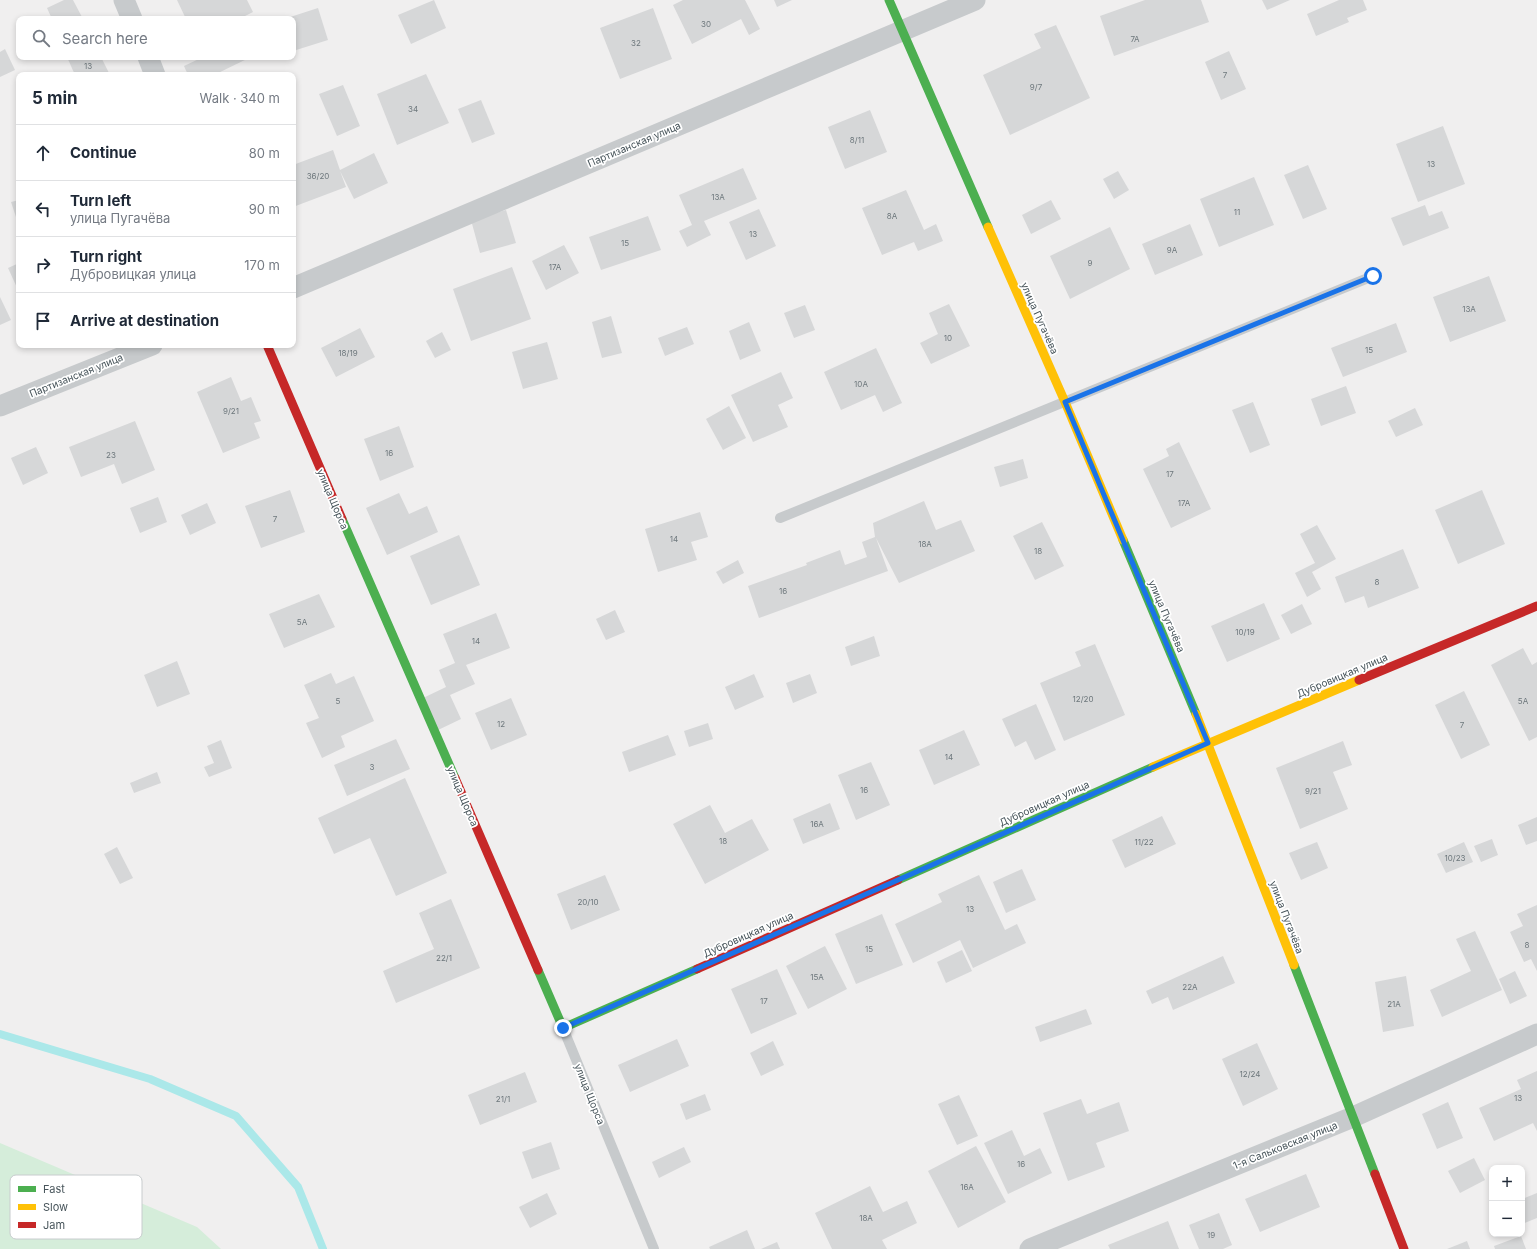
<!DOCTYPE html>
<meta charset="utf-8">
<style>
:root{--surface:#fff;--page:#f2f2f3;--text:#1f2937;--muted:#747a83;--line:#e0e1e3}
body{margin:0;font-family:Inter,sans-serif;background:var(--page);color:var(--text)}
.controls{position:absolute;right:12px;bottom:12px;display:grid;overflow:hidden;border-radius:8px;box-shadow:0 2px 6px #0003}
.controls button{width:36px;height:36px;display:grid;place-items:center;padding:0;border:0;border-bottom:1px solid var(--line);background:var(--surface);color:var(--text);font:20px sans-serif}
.stop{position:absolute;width:12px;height:12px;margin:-9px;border:3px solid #1a73e8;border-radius:50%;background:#fff}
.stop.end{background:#1a73e8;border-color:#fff;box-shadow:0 1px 4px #0008}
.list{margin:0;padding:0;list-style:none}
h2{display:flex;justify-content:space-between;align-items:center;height:52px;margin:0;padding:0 16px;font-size:17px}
h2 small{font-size:13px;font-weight:400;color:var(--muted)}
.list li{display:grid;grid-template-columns:26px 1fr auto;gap:12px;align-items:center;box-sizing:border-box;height:56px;padding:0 16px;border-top:1px solid var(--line)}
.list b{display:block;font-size:15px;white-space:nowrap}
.list p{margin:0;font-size:13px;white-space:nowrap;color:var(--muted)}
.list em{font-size:13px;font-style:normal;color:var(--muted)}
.icon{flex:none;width:22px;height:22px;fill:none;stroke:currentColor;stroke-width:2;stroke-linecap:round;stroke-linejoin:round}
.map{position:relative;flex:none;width:1537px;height:1249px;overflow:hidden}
.search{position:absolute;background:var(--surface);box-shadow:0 2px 6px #0003;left:16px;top:16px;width:280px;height:44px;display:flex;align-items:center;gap:10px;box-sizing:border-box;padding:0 14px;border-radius:8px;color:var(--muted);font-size:15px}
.panel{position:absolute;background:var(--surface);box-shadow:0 2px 6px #0003;left:16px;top:72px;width:280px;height:276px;border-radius:8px}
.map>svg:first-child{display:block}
.green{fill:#d5edda}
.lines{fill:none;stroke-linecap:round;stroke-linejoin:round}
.stream{stroke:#abe8e9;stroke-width:8}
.building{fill:#d6d7d8}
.lane{stroke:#c7cacc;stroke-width:10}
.street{stroke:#c7cacc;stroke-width:21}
.fast{stroke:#4caf50;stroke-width:9}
.slow{stroke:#ffc107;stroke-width:9}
.jam{stroke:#c62828;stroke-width:9}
.route{stroke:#1a73e8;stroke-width:5}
.labels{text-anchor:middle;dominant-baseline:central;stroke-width:3.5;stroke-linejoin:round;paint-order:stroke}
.number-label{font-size:8px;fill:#6d777c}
.street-label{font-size:10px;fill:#48555b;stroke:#fff}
.key{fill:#fff;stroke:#c8ccce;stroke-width:1}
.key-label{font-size:11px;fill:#48555b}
</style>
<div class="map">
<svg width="1537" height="1249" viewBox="0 0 1537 1249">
<rect width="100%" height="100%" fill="#f0efef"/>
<path class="green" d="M0,1143L197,1227L221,1249H0Z"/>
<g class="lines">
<path class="stream" d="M0,1034L150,1079L236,1116L298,1187L323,1249"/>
</g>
<g class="building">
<path d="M64,0H73L83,19H52L47,8Z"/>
<path d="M177,0H247L253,12L239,19H186Z"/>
<path d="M434,0L446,28L411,44L398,15Z"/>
<path d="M683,0H745L760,29L749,35L741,19L692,44L673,5Z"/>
<path d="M774,0H792L777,7Z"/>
<path d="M1145,0H1201L1209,22L1114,56L1100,16Z"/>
<path d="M1262,0H1290L1267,10Z"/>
<path d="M1339,0H1363L1367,10L1347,18L1349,22L1316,36L1307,14Z"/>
<path d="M318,8L328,40L293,51V19H284Z"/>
<path d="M653,8L672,59L620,79L600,28Z"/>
<path d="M1056,25L1090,98L1010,135L983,75L1041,48L1034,34Z"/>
<path d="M5,49L15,70L0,77V52Z"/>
<path d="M1229,51L1246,89L1221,100L1205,62Z"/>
<path d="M67,57H101L110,75H75Z"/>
<path d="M203,57H251L214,75H188L184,66Z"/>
<path d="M426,74L449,123L397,145L377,94Z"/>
<path d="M343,85L360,126L337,136L319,94Z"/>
<path d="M481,100L495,134L472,143L458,109Z"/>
<path d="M870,110L887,152L845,169L828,127Z"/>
<path d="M1443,126L1465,184L1418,202L1396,144Z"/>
<path d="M333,150L340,170L374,153L388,183L354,199L340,171L346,187L293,207V165Z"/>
<path d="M1308,165L1327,209L1303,219L1284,175Z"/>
<path d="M743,168L757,199L704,221L711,235L687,247L679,231L692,225L679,195Z"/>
<path d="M1118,171L1129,190L1114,199L1103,179Z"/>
<path d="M1254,177L1274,225L1219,247L1200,199Z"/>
<path d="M906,190L924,230L936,224L943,241L918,251L914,242L882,255L862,208Z"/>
<path d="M19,200V226L11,202Z"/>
<path d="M1051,200L1061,219L1031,234L1022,215Z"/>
<path d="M1425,205L1429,216L1442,211L1449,228L1403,246L1391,218Z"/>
<path d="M759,209L776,246L746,260L729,222Z"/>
<path d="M506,210L516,243L480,253L471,220Z"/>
<path d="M648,216L661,250L601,270L589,237Z"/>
<path d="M1190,224L1203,255L1155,275L1142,244Z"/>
<path d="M1110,227L1130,269L1070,299L1050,256Z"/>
<path d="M564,245L579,273L546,290L532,261Z"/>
<path d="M19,263V292L8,268Z"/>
<path d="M512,267L531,319L471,341L453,289Z"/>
<path d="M1489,276L1506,321L1450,342L1433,297Z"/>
<path d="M0,297L11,320L0,325Z"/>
<path d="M949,304L970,346L931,364L920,343L938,334L929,313Z"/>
<path d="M805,305L815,330L794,338L784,313Z"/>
<path d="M611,316L622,353L602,358L592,322Z"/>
<path d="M749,322L761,351L740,360L729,331Z"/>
<path d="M1396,323L1407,352L1343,377L1331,348Z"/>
<path d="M687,327L694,344L665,356L658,338Z"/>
<path d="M360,328L375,357L336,377L321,348Z"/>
<path d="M442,332L451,350L435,358L426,341Z"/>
<path d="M547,342L558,379L523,389L512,352Z"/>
<path d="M876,348L902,403L883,412L875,395L841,410L824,372Z"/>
<path d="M781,372L793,398L778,405L788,427L753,442L731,395Z"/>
<path d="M231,377L241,401L251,397L261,421L254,423L260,438L223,453L197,392Z"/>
<path d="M1346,386L1356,413L1321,426L1311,399Z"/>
<path d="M1253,402L1270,445L1250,453L1232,410Z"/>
<path d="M729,406L746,438L723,450L706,419Z"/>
<path d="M1415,408L1423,425L1396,437L1388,421Z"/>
<path d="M135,421L155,470L122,484L114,464L81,477L69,447Z"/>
<path d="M399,426L414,467L380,481L364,439Z"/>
<path d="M1179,442L1211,509L1171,528L1143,469L1169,456L1166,449Z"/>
<path d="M36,447L48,473L23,485L11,458Z"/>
<path d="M1023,459L1028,478L1000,487L994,467Z"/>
<path d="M290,490L305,532L261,548L245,506Z"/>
<path d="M1482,490L1505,544L1458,564L1435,510Z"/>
<path d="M399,493L409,514L427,506L438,532L387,555L366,508Z"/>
<path d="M158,497L167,522L140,533L130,508Z"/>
<path d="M924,501L936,530L961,520L975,551L899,583L876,538L888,571L759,618L748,586L807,565L806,563L840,550L845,565L867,557L862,542L875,537L873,523Z"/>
<path d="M207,503L216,523L190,535L181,515Z"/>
<path d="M700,512L708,537L691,542L697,560L658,572L645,529Z"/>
<path d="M1042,522L1064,566L1035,580L1013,536Z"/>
<path d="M1317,525L1336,559L1312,572L1321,589L1307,597L1295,573L1315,563L1300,534Z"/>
<path d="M459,535L480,585L431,605L410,556Z"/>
<path d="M1403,549L1419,588L1368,608L1364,596L1345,603L1335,577Z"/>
<path d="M738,560L744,573L723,584L716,572Z"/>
<path d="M319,594L335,627L284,648L269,614Z"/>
<path d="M1264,603L1280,639L1227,662L1211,626Z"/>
<path d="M1302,604L1312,624L1291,634L1281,615Z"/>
<path d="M615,610L625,632L606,640L596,619Z"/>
<path d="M496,613L510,648L466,665L475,684L450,695L461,719L436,731L421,699L446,687L439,670L455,663L443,634Z"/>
<path d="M874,636L880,656L851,666L845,647Z"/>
<path d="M1095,644L1125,715L1064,741L1040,683L1081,666L1075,652Z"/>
<path d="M1523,648L1532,665L1537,662V737L1529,741L1491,665Z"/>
<path d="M177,661L190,694L157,707L144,675Z"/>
<path d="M331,673L336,684L354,676L374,721L341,736L345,747L322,758L306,723L319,718L304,685Z"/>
<path d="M754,674L764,697L735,710L725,687Z"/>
<path d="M810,674L817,693L793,703L786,683Z"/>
<path d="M1464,691L1490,745L1461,759L1435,705Z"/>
<path d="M511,698L527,735L491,750L475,713Z"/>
<path d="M1036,704L1056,750L1035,760L1026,741L1015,747L1002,719Z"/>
<path d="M708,723L713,739L689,747L684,731Z"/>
<path d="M964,730L980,765L934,785L919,750Z"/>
<path d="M668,735L676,755L629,772L622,752Z"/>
<path d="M396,739L410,769L347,796L334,765Z"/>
<path d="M221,740L232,768L209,777L204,767L214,763L207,746Z"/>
<path d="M1343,741L1352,765L1333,772L1348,809L1300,829L1276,768Z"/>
<path d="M871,762L890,805L856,820L838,775Z"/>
<path d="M157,772L161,783L134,793L130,783Z"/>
<path d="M405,778L447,873L396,896L370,838L334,854L318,818Z"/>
<path d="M830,803L840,829L803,844L793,819Z"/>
<path d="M710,805L725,833L752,819L769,850L705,884L673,824Z"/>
<path d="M1162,816L1176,844L1125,868L1112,840Z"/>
<path d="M1537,817V841L1526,845L1518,825Z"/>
<path d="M1492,839L1498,855L1481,862L1474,846Z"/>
<path d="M1317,842L1328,868L1301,880L1289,853Z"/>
<path d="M1464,842L1473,862L1446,873L1437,854Z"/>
<path d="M117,847L133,878L120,884L104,854Z"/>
<path d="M1022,869L1036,900L1006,913L993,882Z"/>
<path d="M605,875L620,910L571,930L557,894Z"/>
<path d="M979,875L1005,930L1017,924L1026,943L973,968L960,940L913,963L895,924L942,902L938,894Z"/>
<path d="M451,899L480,968L396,1003L383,971L434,949L419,913Z"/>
<path d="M1537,905V971L1531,959L1524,962L1510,932L1523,926L1517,914Z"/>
<path d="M882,914L903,965L856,984L835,934Z"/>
<path d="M1475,931L1502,990L1442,1017L1430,990L1471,971L1456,939Z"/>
<path d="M825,946L847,989L808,1009L786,966Z"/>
<path d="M962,950L972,971L946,983L937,962Z"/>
<path d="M1223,956L1235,983L1173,1010L1168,997L1152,1004L1146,991Z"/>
<path d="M777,969L797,1014L751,1034L731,989Z"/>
<path d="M1515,971L1527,996L1510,1004L1499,979Z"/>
<path d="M1406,976L1414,1026L1383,1032L1375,982Z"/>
<path d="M1086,1009L1092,1024L1040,1042L1035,1027Z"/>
<path d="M677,1039L689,1066L630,1092L618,1065Z"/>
<path d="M773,1041L784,1065L761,1076L750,1053Z"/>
<path d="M1257,1043L1278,1089L1243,1106L1222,1059Z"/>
<path d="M1537,1071V1131L1533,1123L1494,1141L1479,1108L1521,1089L1517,1080Z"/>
<path d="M525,1072L537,1102L480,1125L468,1095Z"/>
<path d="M705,1094L711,1110L686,1120L680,1104Z"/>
<path d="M959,1095L978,1136L957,1145L938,1104Z"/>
<path d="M1081,1099L1087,1114L1119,1102L1129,1131L1096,1143L1105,1167L1068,1181L1043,1113Z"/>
<path d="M1448,1102L1463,1138L1437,1149L1422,1114Z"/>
<path d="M1012,1130L1024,1156L1040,1148L1052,1173L1008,1194L984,1143Z"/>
<path d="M551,1142L560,1169L532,1179L522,1152Z"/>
<path d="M976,1146L1006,1202L958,1228L928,1171Z"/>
<path d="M684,1147L691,1162L659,1178L652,1162Z"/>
<path d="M1474,1158L1485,1180L1460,1193L1448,1171Z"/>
<path d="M1306,1174L1320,1207L1260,1232L1245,1199Z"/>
<path d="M870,1186L883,1212L907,1201L917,1223L882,1240L887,1249H832L815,1213Z"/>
<path d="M547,1193L557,1214L530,1228L519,1207Z"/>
<path d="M1537,1193V1218L1522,1224V1199Z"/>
<path d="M1219,1213L1232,1245L1223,1249H1199L1189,1225Z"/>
<path d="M1168,1221L1179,1249H1110L1108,1245Z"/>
<path d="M747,1230L755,1249H710L709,1247Z"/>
<path d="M1521,1236L1526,1249H1495L1494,1246Z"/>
<path d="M1467,1241L1470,1249H1447Z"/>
<path d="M777,1242L780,1249H761Z"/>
</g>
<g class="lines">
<g class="lane">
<path d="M780,518L1373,276"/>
<path d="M563,1028L654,1249"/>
</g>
<g class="street">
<path d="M124,0L132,19"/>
<path d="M148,57L155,75"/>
<path d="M293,288L975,0"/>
<path d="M0,406L152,345"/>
<path d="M1030,1249L1353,1117L1537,1034"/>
</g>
<g class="fast">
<path d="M889,0L988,227"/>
<path d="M342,519L455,778"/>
<path d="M1123,540L1196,714"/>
<path d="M898,880L1153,767"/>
<path d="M1294,965L1375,1174"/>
<path d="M538,970L563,1028L697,969"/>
</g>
<g class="slow">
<path d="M988,227L1065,402L1123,540"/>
<path d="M1196,714L1294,965"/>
<path d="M1153,767L1359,680"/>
</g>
<g class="jam">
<path d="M267,345L342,519"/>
<path d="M1359,680L1537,606"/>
<path d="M455,778L538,970"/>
<path d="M697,969L898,880"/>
<path d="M1375,1174L1404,1249"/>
</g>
</g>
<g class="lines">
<path class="route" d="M563,1028L1208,743L1065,402L1373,276"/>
</g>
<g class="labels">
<g class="number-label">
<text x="706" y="24">30</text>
<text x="1135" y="39">7А</text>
<text x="636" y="43">32</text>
<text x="88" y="66">13</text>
<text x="1225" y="75">7</text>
<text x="1036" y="87">9/7</text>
<text x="413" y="109">34</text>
<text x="857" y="140">8/11</text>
<text x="1431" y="164">13</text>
<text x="318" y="176">36/20</text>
<text x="718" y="197">13А</text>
<text x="1237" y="212">11</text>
<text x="892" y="216">8А</text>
<text x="753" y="234">13</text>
<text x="625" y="243">15</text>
<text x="1172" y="250">9А</text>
<text x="1090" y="263">9</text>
<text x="555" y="267">17А</text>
<text x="1469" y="309">13А</text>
<text x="948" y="338">10</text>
<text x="1369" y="350">15</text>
<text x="348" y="353">18/19</text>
<text x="861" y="384">10А</text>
<text x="231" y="411">9/21</text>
<text x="389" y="453">16</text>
<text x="111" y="455">23</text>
<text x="1170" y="474">17</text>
<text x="1184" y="503">17А</text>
<text x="275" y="519">7</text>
<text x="674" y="539">14</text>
<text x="925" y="544">18А</text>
<text x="1038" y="551">18</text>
<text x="1377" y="582">8</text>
<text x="783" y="591">16</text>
<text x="302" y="622">5А</text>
<text x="1245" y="632">10/19</text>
<text x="476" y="641">14</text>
<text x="1083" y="699">12/20</text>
<text x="338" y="701">5</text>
<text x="1523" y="701">5А</text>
<text x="501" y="724">12</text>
<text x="1462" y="725">7</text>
<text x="949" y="757">14</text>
<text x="372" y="767">3</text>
<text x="864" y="790">16</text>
<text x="1313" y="791">9/21</text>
<text x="817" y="824">16А</text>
<text x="723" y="841">18</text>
<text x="1144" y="842">11/22</text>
<text x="1455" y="858">10/23</text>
<text x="588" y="902">20/10</text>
<text x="970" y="909">13</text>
<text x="1527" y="945">8</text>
<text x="869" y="949">15</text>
<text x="444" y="958">22/1</text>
<text x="817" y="977">15А</text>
<text x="1190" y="987">22А</text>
<text x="764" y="1001">17</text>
<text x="1394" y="1004">21А</text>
<text x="1250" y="1074">12/24</text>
<text x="1518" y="1098">13</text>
<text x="503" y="1099">21/1</text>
<text x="1021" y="1164">16</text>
<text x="967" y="1187">16А</text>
<text x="866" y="1218">18А</text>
<text x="1211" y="1235">19</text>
</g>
<g class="street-label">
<text transform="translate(634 144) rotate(-23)">Партизанская улица</text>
<text transform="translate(1040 318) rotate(66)">улица Пугачёва</text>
<text transform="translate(76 375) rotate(-22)">Партизанская улица</text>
<text transform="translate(333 499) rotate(67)">улица Щорса</text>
<text transform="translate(1167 616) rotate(67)">улица Пугачёва</text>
<text transform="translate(1342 675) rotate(-23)">Дубровицкая улица</text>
<text transform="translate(463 796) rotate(67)">улица Щорса</text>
<text transform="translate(1044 803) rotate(-24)">Дубровицкая улица</text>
<text transform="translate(1287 917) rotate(69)">улица Пугачёва</text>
<text transform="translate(748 934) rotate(-24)">Дубровицкая улица</text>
<text transform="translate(590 1094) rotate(68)">улица Щорса</text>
<text transform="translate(1285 1145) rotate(-22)">1-я Сальковская улица</text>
</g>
</g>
<rect x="10" y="1175" width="132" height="64" rx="6" class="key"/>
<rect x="18" y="1186" width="18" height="6" fill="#4caf50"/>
<rect x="18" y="1204" width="18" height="6" fill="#ffc107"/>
<rect x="18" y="1222" width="18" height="6" fill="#c62828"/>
<g class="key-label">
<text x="43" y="1193">Fast</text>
<text x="43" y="1211">Slow</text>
<text x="43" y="1229">Jam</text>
</g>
</svg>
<div class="controls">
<button>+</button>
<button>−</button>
</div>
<div class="stop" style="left:1373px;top:276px"></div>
<div class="stop end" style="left:563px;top:1028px"></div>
<div class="search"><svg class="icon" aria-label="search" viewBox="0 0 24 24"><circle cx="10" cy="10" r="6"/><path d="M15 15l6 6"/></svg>Search here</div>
<section class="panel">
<h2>5 min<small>Walk · 340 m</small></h2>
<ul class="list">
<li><svg class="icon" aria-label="ahead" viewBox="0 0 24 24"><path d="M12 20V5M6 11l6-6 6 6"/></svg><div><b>Continue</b></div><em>80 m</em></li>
<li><svg class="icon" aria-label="left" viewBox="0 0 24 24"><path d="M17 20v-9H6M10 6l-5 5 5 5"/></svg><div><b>Turn left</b><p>улица Пугачёва</p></div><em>90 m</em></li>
<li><svg class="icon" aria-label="right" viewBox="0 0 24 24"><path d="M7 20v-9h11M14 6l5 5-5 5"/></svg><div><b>Turn right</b><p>Дубровицкая улица</p></div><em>170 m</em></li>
<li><svg class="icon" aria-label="arrive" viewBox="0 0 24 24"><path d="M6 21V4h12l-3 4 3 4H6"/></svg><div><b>Arrive at destination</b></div></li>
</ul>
</section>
</div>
